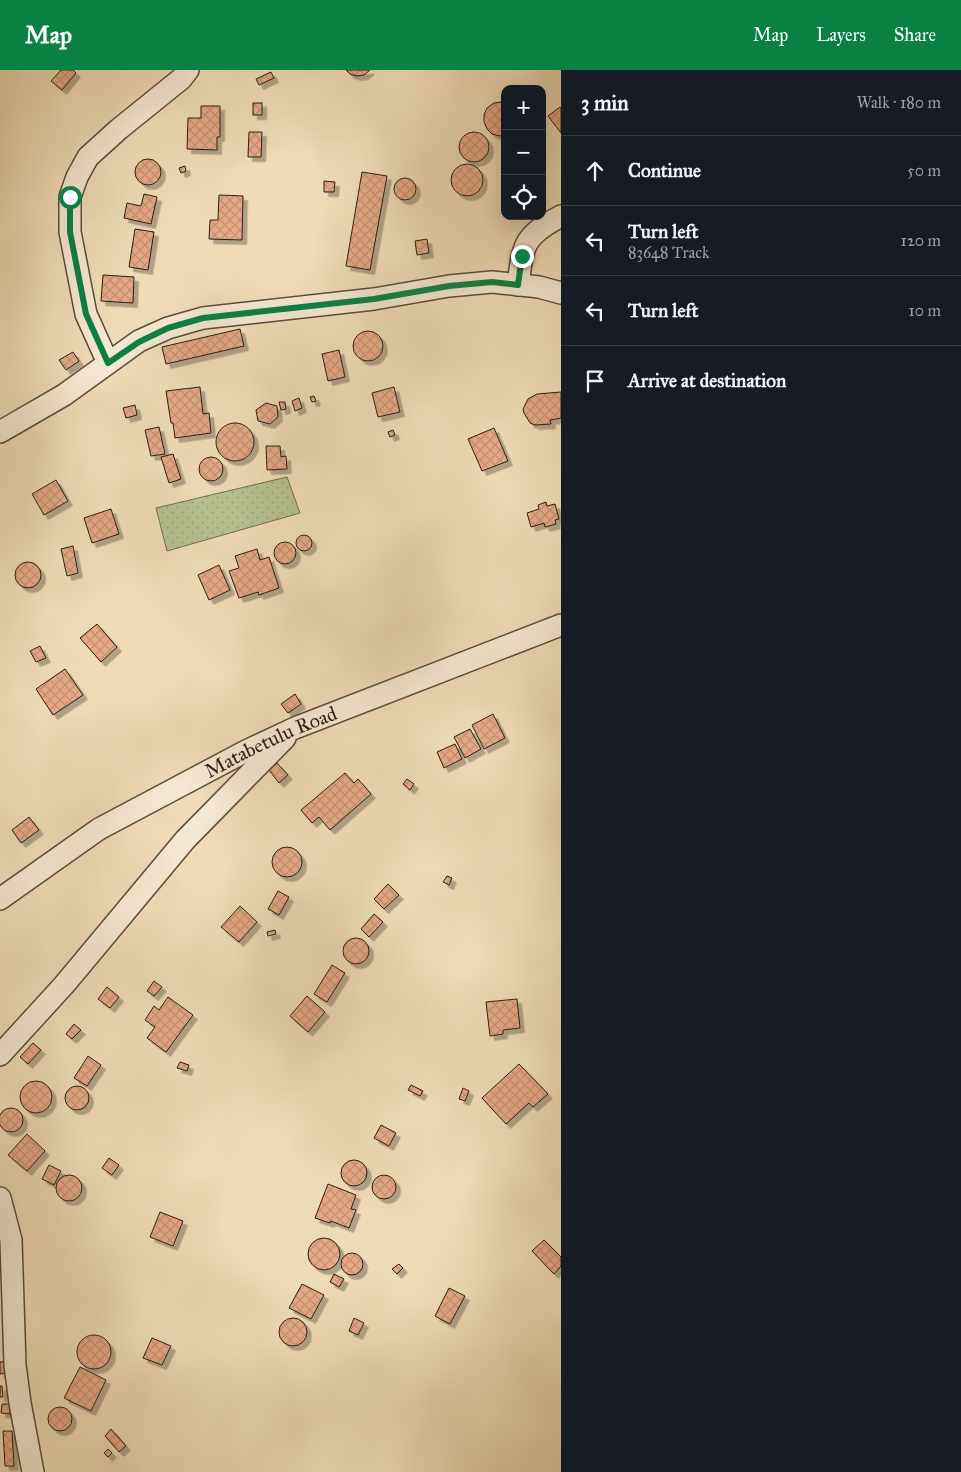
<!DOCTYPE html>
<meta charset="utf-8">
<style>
:root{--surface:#171b24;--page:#242831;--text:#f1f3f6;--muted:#9ea1a6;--line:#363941;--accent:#0b8043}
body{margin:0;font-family:"IM FELL Great Primer",serif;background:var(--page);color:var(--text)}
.controls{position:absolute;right:15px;top:15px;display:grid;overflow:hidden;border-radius:10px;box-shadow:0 5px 20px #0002}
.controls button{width:45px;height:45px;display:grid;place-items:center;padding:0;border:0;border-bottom:1px solid var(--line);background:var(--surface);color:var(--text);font:25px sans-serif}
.stop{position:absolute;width:15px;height:15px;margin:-11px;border:4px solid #0b8043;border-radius:50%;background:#fff}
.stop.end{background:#0b8043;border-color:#fff;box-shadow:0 1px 5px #0008}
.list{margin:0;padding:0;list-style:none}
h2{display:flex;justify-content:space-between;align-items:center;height:65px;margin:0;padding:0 20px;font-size:21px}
h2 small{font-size:16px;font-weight:400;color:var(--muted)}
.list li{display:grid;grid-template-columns:32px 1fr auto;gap:15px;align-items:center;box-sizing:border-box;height:70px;padding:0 20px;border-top:1px solid var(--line)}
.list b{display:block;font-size:19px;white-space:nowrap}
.list p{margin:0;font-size:16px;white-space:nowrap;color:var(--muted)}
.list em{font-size:16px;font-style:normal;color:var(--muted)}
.icon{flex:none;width:28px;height:28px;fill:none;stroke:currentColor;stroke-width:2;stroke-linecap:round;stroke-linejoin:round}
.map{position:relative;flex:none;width:561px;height:1402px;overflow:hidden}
header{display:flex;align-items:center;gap:30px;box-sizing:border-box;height:70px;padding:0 25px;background:var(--accent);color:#fff}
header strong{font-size:24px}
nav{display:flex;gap:28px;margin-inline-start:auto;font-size:18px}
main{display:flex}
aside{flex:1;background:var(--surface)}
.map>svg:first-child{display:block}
.grass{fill:url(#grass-dots);stroke:#707052}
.building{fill:url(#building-cross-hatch);stroke:#291e13;filter:url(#shadow)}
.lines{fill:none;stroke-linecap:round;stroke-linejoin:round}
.street-casing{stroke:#5a4d3c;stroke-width:24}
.street{stroke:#f5e8d0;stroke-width:21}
.route{stroke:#0b8043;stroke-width:6}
.labels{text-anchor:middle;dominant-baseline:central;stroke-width:4;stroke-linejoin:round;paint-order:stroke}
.street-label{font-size:20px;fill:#291e13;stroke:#f5e8d0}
</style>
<header>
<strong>Map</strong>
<nav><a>Map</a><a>Layers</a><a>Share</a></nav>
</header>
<main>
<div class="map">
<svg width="561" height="1402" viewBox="0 0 561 1402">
<defs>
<pattern id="grass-dots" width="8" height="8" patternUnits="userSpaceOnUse" patternTransform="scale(1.25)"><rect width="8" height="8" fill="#b6c190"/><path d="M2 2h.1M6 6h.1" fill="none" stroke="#9ca57b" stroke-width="1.8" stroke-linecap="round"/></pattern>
<pattern id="building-cross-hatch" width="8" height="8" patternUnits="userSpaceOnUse" patternTransform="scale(1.25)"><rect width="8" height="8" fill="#e5a986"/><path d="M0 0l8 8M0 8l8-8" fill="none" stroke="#c49173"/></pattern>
<filter id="shadow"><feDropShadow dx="4.5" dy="4.5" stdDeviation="0" flood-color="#0004"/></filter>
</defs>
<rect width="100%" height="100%" fill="#efdbb6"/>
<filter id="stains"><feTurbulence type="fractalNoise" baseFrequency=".004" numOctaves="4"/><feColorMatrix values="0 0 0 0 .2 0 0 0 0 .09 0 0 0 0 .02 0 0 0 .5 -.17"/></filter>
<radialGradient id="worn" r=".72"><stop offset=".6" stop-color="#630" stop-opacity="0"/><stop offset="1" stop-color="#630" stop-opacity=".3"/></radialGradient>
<path class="grass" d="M287,407L300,443L167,481L156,438Z"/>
<g class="building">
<path d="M61,0H73L76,3L62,20L51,11Z"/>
<path d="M346,0H370L364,5L357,6L350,4Z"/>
<path d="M271,2L274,8L259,15L256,9Z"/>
<path d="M501,32L505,33V65L500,66L492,64L487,59L484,52V45L487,38L494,33Z"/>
<rect x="253" y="33" width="9" height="12"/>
<path d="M201,36H220V67H217V80L187,79L188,48H201Z"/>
<path d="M560,37L561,38V63L548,46Z"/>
<circle cx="474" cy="77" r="15"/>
<path d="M249,62H262L261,87H248Z"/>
<circle cx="148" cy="102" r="13"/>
<circle cx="467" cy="110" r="16"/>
<path d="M185,96L186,101L181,103L179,98Z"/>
<path d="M362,102L387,106L370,200L346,196Z"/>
<circle cx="405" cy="119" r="11"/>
<path d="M324,111L335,112L334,122H324Z"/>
<path d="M144,124L157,127L151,154L124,148L127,133L141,136Z"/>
<path d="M219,125L243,126L242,170L209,169L210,150H218Z"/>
<path d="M135,159L154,162L148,200L129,197Z"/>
<path d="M427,169L429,183L417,185L415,171Z"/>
<path d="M103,205L134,207L133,233L101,231Z"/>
<path d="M240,259L244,276L166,294L162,277Z"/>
<circle cx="368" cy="276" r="15"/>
<path d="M339,280L345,307L328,311L322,284Z"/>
<path d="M73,282L79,291L66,300L59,290Z"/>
<path d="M200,317L203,344L209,343L211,363L175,368L173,353H171L166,321Z"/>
<path d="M394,317L400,342L378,347L372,323Z"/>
<path d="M561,322V348L550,350L551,354L535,355L530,353L524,343L523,339L528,329L537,324Z"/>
<path d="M314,326L316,331L312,332L310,327Z"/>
<path d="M299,328L302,338L295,341L292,331Z"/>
<path d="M279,332H285L286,339L281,340Z"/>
<path d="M266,333L277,336L278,347L270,354L258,351L256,340Z"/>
<path d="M135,335L137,345L126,348L123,338Z"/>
<circle cx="235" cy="372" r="19"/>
<path d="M159,357L165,384L151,386L145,360Z"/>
<path d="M494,358L508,391L482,401L468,369Z"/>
<path d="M393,360L395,365L390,367L388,362Z"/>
<path d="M266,376H280L281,387L286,386L287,399L267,400Z"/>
<path d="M173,384L181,409L169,413L161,387Z"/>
<circle cx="211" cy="399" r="12"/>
<path d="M56,410L68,431L44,445L32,424Z"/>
<path d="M546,432L547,436L555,434L559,449L555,450L556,454L545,457L544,453L531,457L527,443L539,439L538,435Z"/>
<path d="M111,439L119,464L92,473L84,448Z"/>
<circle cx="304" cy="473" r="8"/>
<circle cx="285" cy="483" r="11"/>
<path d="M73,476L78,503L67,506L61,479Z"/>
<path d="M257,479L260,490L269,487L279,518L259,525L258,522L239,528L229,501L239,498L235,486Z"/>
<circle cx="28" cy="505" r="13"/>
<path d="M219,495L230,520L209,530L198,505Z"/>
<path d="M97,554L117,577L101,592L80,568Z"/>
<path d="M40,576L46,588L36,592L30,581Z"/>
<path d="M65,599L83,625L53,645L36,619Z"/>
<path d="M295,624L301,634L288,643L281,634Z"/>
<path d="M493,644L505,668L484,679L472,655Z"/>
<path d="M470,659L481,679L465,688L454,667Z"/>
<path d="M455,674L462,689L444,698L437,682Z"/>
<path d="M277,693L288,705L279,713L269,700Z"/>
<path d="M345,703L354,713L358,709L371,724L330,760L319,747L312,753L301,740Z"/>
<path d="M407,709L414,714L410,720L403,714Z"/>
<path d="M29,747L39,760L21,773L12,760Z"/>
<circle cx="287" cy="792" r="15"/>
<path d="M447,806L452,808L449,815L443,812Z"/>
<path d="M388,814L399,825L384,839L374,829Z"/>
<path d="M278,821L289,827L279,845L268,839Z"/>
<path d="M240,836L257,852L239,872L221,857Z"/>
<path d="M374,844L383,852L369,867L361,859Z"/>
<path d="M275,860L276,864L268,866L267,862Z"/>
<circle cx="356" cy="881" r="13"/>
<path d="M332,895L345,903L327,932L314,924Z"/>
<path d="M154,911L162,917L154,926L147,921Z"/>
<path d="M107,917L119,927L110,938L98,929Z"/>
<path d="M307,926L325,942L308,962L290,946Z"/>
<path d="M168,927L193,945L166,982L147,968L155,957L145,950L154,936L159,940Z"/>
<path d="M517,929L520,958L503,960V964L490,966L486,932Z"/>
<path d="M74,954L81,960L72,969L66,964Z"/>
<path d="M33,973L41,980L28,994L20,987Z"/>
<path d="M88,986L101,995L87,1016L74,1008Z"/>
<path d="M180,992L189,995L187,1001L177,998Z"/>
<path d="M519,994L548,1024L533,1037L529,1033L506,1054L482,1028Z"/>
<circle cx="36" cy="1027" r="16"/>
<path d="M411,1015L423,1021L420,1026L408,1020Z"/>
<circle cx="77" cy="1028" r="12"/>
<path d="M463,1018L469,1021L465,1031L459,1029Z"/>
<circle cx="11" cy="1050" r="12"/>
<path d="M381,1055L396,1063L389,1076L374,1068Z"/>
<path d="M27,1064L45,1081L27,1101L8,1085Z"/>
<path d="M109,1088L119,1095L112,1105L102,1098Z"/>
<circle cx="354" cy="1103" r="13"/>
<path d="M49,1095L61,1101L54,1115L42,1109Z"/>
<circle cx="384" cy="1117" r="12"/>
<circle cx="69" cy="1118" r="13"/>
<path d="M328,1114L356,1125L351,1139L356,1140L349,1158L331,1151L330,1153L315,1148Z"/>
<path d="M160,1142L183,1151L173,1176L150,1167Z"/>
<circle cx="324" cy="1184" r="16"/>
<path d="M544,1170L561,1187V1196L554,1204L532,1181Z"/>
<circle cx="352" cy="1194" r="11"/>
<path d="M399,1194L403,1198L397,1204L392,1199Z"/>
<path d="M334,1204L344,1209L339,1217L330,1212Z"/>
<path d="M302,1214L324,1225L311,1249L289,1238Z"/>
<path d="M449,1218L465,1226L450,1254L435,1246Z"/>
<path d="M354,1248L364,1253L358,1265L349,1261Z"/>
<circle cx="293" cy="1262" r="14"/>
<circle cx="94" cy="1282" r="17"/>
<path d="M152,1268L171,1276L162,1295L143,1288Z"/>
<path d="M7,1291L8,1303L0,1304V1292Z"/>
<path d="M80,1297L106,1310L91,1341L64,1328Z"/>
<path d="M0,1316H2L3,1327H0Z"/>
<path d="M2,1334H11L10,1344L1,1343Z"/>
<circle cx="60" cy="1349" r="12"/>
<path d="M111,1359L126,1376L119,1382L105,1366Z"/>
<path d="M3,1361H12L14,1396H5Z"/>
<path d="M108,1379L112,1383L108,1387L104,1383Z"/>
</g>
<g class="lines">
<g class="street-casing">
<g id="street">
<path d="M518,215C523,175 523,166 561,146"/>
<path d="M108,293L86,244L70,162V127L77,107L88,87L119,59L181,9L188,0"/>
<path d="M0,362L64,325L139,271L168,258L203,248L374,229L449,216L492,212L539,217L561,223"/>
<path id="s1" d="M0,829L99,759L246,681L295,658L561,555"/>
<path d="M0,985L64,915L185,770L285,668"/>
<path d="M0,1128L11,1170L15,1295L20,1333L33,1402"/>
</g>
</g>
<use href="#street" class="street"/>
</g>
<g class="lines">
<path class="route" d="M70,127V162L86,244L108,293L139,272L168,258L203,248L374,229L449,216L492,212L518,215L522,186"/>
</g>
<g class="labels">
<g class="street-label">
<text stroke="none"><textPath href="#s1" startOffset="314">Matabetulu Road</textPath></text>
</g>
</g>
<rect width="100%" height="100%" filter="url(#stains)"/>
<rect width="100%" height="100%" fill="url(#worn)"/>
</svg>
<div class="controls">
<button>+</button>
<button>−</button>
<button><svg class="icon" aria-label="locate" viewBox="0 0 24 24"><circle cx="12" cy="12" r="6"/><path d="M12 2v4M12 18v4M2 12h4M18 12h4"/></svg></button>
</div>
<div class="stop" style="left:70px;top:127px"></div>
<div class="stop end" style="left:522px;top:186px"></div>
</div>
<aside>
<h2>3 min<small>Walk · 180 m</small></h2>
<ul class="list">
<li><svg class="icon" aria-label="ahead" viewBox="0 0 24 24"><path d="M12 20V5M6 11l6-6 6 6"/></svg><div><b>Continue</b></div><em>50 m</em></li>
<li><svg class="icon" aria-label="left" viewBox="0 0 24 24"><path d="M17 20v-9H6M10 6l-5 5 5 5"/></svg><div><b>Turn left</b><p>83648 Track</p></div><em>120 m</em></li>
<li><svg class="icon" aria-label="left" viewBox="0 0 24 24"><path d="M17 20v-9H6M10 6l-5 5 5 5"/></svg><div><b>Turn left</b></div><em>10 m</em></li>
<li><svg class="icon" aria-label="arrive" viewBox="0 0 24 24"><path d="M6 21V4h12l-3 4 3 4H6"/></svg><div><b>Arrive at destination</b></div></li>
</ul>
</aside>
</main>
